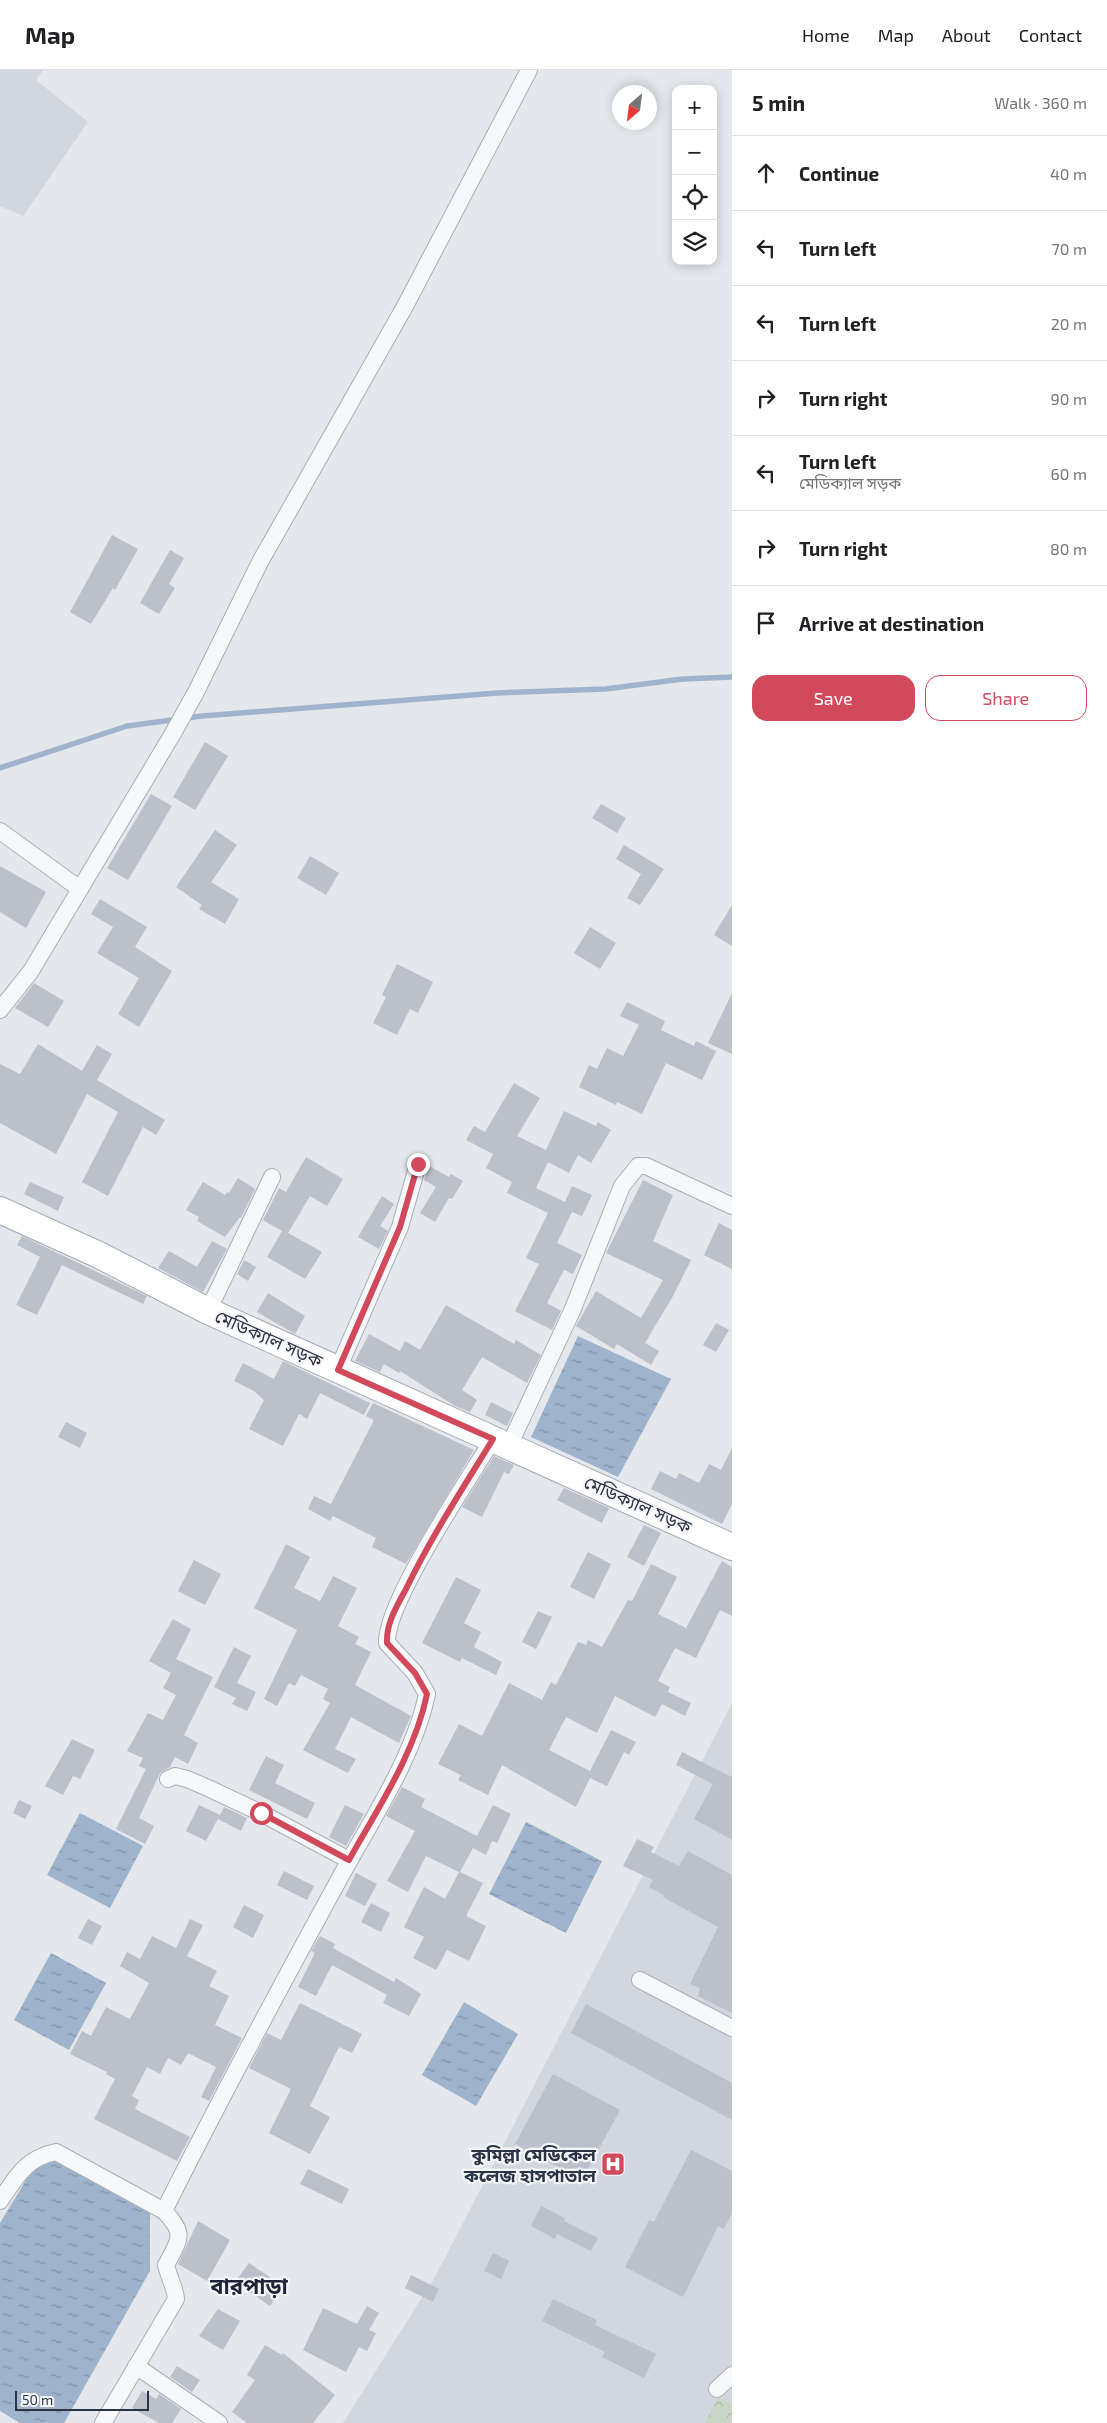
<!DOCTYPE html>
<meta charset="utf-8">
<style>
:root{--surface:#fff;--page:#f6f6f6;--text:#202124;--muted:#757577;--line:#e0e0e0;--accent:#d1495b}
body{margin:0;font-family:"Exo 2","Noto Sans Bengali",sans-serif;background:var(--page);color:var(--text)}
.controls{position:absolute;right:15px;top:15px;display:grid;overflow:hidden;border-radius:10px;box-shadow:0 2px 12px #0003}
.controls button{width:45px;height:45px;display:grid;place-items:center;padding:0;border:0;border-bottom:1px solid var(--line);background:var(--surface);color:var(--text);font:25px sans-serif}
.compass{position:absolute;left:612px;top:15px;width:45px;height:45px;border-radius:50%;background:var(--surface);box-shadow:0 2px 12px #0003;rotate:208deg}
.scale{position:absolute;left:15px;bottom:12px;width:134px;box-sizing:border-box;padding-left:5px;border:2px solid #2b3445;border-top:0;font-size:14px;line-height:18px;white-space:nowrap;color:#2b3445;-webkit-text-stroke:4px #f4f6f9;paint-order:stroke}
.stop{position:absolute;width:15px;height:15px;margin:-11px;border:4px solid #d1495b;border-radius:50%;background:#fff}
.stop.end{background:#d1495b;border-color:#fff;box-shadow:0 1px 5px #0008}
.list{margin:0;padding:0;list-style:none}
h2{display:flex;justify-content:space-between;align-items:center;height:65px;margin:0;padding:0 20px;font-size:21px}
h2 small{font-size:16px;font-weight:400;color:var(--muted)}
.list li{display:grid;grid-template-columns:32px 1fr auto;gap:15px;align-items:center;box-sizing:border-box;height:75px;padding:0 20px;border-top:1px solid var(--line)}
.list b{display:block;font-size:19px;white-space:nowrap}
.list p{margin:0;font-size:16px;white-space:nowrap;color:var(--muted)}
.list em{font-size:16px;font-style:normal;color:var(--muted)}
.actions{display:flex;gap:10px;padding:15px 20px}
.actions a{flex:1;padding:11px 0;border:1px solid var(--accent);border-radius:15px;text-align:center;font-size:18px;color:var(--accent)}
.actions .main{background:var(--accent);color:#fff}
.icon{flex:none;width:28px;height:28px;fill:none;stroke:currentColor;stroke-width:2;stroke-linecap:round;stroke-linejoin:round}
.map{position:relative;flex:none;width:732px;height:2353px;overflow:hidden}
header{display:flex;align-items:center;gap:30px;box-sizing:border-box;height:70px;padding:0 25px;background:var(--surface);border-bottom:1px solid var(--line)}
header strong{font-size:24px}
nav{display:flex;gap:28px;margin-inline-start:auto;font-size:18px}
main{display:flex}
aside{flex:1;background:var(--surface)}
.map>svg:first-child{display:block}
.built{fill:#d2d6de}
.park{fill:url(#park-crowns)}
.water{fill:url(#water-ripples)}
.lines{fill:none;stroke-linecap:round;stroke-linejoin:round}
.stream{stroke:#9fb4cc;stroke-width:5.5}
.building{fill:#bbc0ca}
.street-casing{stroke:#a9aeb7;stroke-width:18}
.primary-casing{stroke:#a3abb8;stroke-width:28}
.street{stroke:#f7f8fa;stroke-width:16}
.primary{stroke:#fff;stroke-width:26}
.route{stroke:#d1495b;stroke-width:6}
.labels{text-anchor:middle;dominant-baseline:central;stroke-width:4.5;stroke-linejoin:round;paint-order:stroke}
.street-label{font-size:18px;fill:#2b3445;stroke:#f4f6f9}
.poi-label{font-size:18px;font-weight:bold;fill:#2b3445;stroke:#f4f6f9;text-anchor:end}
.district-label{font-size:22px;font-weight:bold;fill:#1d2536;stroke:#f4f6f9}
</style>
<header>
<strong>Map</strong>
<nav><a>Home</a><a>Map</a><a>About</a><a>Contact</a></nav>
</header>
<main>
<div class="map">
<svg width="732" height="2353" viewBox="0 0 732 2353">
<defs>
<pattern id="park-crowns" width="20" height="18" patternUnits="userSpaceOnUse" patternTransform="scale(1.25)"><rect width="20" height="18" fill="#c9d6c5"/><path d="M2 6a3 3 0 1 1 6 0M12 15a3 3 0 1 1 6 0" fill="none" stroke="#adb8ab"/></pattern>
<pattern id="water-ripples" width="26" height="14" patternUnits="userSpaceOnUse" patternTransform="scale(1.25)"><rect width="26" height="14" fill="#9fb4cc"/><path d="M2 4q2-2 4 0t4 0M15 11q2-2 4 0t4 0" fill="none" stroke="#8293a7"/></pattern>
</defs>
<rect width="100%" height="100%" fill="#e4e7ec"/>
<g class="built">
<path d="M0,0H43L36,10L88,52L23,146L0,136Z"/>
<path d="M732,1633V2353H343L435,2207Z"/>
</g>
<path class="park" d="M718,2327L732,2334V2353H705Z"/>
<g class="water">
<path d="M578,1266L671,1309L618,1407L531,1367Z"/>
<path d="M80,1743L143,1776L110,1838L47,1805Z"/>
<path d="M526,1752L602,1791L566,1863L489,1824Z"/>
<path d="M51,1883L106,1913L69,1980L14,1950Z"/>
<path d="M464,1932L518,1964L476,2036L422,2005Z"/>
<path d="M46,2077L150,2125V2201L64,2353H20L0,2341V2153Z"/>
</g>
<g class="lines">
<path class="stream" d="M0,698L127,656L202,646L497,623L605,619L683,609L732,607"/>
</g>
<g class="building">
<path d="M112,465L138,479L115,520L113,518L91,554L70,542Z"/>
<path d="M170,480L184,488L169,514L175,518L159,544L140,533Z"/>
<path d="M205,672L228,686L195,740L173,727Z"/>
<path d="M151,724L172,736L128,810L107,798Z"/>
<path d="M601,734L626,748L617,763L592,748Z"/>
<path d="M215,760L237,775L211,812L239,829L225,854L199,839L202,835L176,817Z"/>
<path d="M624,775L664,799L640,835L627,828L641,804L616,789Z"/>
<path d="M310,786L339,803L326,825L297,808Z"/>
<path d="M0,796L46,822L26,858L0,842Z"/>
<path d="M100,829L147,857L135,877L172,901L139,957L118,944L139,908L97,883L113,857L91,844Z"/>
<path d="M732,835V876L714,865Z"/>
<path d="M590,857L616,873L600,899L574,883Z"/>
<path d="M397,894L433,912L418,943L410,939L397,965L373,953L386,927L382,925Z"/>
<path d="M34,913L64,931L48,957L15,938Z"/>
<path d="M732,923V984L708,973Z"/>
<path d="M627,932L665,951L661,960L694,976L696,971L716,981L702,1010L666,993L642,1044L617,1032L616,1035L579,1017L589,995L597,999L607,978L623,986L639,955L620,946Z"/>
<path d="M38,974L82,1001L97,975L112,984L97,1010L165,1050L156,1065L143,1057L108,1126L82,1112L118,1042L87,1024L56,1084L0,1053V994L20,1004Z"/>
<path d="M514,1013L540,1028L517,1066L546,1080L564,1041L596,1056L598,1052L611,1060L591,1093L578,1085L569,1103L548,1092L536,1118L565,1132L572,1116L592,1125L582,1146L572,1142L557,1173L582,1185L573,1204L564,1200L547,1233L561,1241L552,1260L515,1241L539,1194L526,1188L548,1143L507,1123L512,1112L486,1098L493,1084L466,1070L474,1056L485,1062Z"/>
<path d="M306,1087L343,1109L327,1136L310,1126L288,1163L322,1182L305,1209L267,1187L282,1161L263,1150L279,1118L286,1122Z"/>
<path d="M429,1096L449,1107L451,1104L463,1111L452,1129L449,1128L435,1152L420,1143L436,1117L424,1110Z"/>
<path d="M238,1108L255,1119L241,1148L240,1147L225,1167L197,1151L199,1147L186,1140L203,1112L225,1125L227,1122L229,1123Z"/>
<path d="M643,1110L673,1125L653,1171L691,1190L673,1226L645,1273L659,1281L651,1295L617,1274L614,1279L576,1256L596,1221L641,1248L663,1210L606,1183Z"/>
<path d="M30,1112L64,1127L58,1141L24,1124Z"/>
<path d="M382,1126L394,1134L380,1156L388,1161L379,1179L358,1167Z"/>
<path d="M719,1153L732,1160V1199L704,1185Z"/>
<path d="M22,1166L147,1226L143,1234L62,1195L37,1245L16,1235L40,1187L17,1175Z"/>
<path d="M212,1171L227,1179L203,1222L158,1198L169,1181L197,1197Z"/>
<path d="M244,1190L256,1197L248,1211L237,1204Z"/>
<path d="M268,1223L305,1246L295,1264L257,1242Z"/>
<path d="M446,1235L514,1274L516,1270L541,1285L527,1313L482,1287L462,1320L477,1330L470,1342L455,1336L400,1301L399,1303L384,1294L380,1302L355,1291L369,1264L400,1281L405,1271L420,1280Z"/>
<path d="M716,1253L729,1260L716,1282L703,1275Z"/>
<path d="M283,1291L370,1333L364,1345L320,1323L307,1349L299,1344L283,1376L249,1359L264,1330L254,1321L234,1311L243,1293L274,1309Z"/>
<path d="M491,1332L513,1343L507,1356L485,1345Z"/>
<path d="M373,1333L474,1380L406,1494L372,1477L376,1468L333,1446L330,1451L308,1439L314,1426L331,1434L374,1350L366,1346Z"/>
<path d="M66,1352L87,1363L80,1378L58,1367Z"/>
<path d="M732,1378V1434L722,1454L651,1419L660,1401L676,1409L679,1403L699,1413L709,1394L721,1400Z"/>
<path d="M494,1386L514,1395L509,1404L504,1402L482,1447L462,1437Z"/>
<path d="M564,1418L609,1438L602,1453L557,1430Z"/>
<path d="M644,1455L661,1463L644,1496L627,1487Z"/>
<path d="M286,1474L310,1487L294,1518L320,1531L333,1506L357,1518L338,1556L359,1567L355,1574L371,1582L355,1615L411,1646L399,1673L351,1647L335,1679L356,1689L348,1703L303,1680L330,1633L323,1629L328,1619L301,1605L295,1616L289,1613L277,1636L264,1629L297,1560L254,1538Z"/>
<path d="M588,1482L611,1494L594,1529L570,1517Z"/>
<path d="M194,1490L221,1504L205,1535L178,1521Z"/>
<path d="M722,1491L732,1497V1546L720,1540L696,1588L675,1578L658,1611L670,1617L668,1622L691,1633L685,1646L662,1634L655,1647L615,1626L597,1663L566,1647L549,1680L590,1701L611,1660L636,1672L629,1685L624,1682L607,1716L590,1708L576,1737L502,1695L488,1725L458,1710L461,1705L438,1694L459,1654L482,1666L509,1613L542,1630L551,1612L556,1615L578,1572L586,1575L588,1570L602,1577L628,1530L632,1531L651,1494L677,1507L658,1544L686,1558Z"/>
<path d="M456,1507L481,1520L464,1553L481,1562L474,1577L502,1592L496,1605L462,1588L460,1592L422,1573Z"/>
<path d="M538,1541L552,1547L536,1579L522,1572Z"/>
<path d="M173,1549L191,1559L176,1589L213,1607L184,1665L198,1673L188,1694L175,1687L170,1697L160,1703L139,1748L154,1756L145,1774L116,1759L146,1699L139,1696L143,1688L127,1681L148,1643L163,1650L176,1625L163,1618L171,1603L149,1591Z"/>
<path d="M234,1577L251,1586L237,1613L256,1622L247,1641L232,1634L236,1628L214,1617Z"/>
<path d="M72,1669L95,1680L80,1709L73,1706L63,1725L45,1716Z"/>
<path d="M682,1682L732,1707V1770L694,1749L713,1714L676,1695Z"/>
<path d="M266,1686L284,1695L275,1713L315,1733L307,1749L249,1720Z"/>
<path d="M402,1717L425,1729L421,1737L477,1766L493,1735L511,1744L497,1773L492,1771L486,1785L473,1778L460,1802L483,1813L466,1846L486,1856L469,1891L447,1880L436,1900L413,1888L424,1867L404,1857L424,1817L445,1829L459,1802L426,1786L408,1822L387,1811L415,1761L386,1746Z"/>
<path d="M19,1730L32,1736L25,1749L13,1743Z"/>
<path d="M199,1735L220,1745L206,1771L186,1761Z"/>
<path d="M345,1735L364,1744L346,1776L329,1767Z"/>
<path d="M224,1737L247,1748L241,1761L218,1749Z"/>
<path d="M637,1769L654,1777L651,1782L679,1796L688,1781L732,1805V1943L698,1926L700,1918L690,1914L718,1857L663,1827L664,1825L649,1817L653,1810L623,1796Z"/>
<path d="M284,1801L314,1816L307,1830L277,1815Z"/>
<path d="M356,1803L377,1814L365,1836L345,1826Z"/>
<path d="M371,1833L390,1843L381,1862L361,1852Z"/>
<path d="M244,1835L264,1845L253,1868L233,1857Z"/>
<path d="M88,1849L102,1856L92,1875L78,1868Z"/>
<path d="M190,1849L203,1855L187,1886L217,1901L209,1916L229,1926L215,1955L242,1968L209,2031L201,2027L216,1997L188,1983L181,1995L168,1988L160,2004L147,1997L132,2026L139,2030L135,2039L190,2067L177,2091L94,2049L115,2009L106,2004L107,2002L70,1984L82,1961L91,1966L106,1937L130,1949L149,1913L120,1896L127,1882L140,1889L152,1866L176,1878Z"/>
<path d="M320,1866L335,1874L333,1878L394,1912L396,1908L421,1924L409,1946L383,1933L387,1925L332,1895L316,1926L298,1917L315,1883L311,1881Z"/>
<path d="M300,1933L362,1964L352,1983L339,1977L310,2036L330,2047L310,2084L269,2063L291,2019L249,1998L267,1963L281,1970Z"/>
<path d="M586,1934L732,2013V2050L571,1963Z"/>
<path d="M553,2004L620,2040L582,2110L515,2074Z"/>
<path d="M691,2080L732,2101V2143L724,2159L718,2156L683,2227L625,2197L649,2150L654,2152Z"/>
<path d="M308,2099L349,2119L342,2134L300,2114Z"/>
<path d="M541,2136L565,2148L564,2151L598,2168L591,2181L557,2164L555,2169L531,2156Z"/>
<path d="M198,2151L230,2170L207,2211L178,2194Z"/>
<path d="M493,2183L509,2191L501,2209L484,2201Z"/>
<path d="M249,2193L283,2216L270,2236L235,2212Z"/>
<path d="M411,2205L439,2219L433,2232L405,2218Z"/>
<path d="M553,2229L597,2250L595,2255L656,2284L644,2308L602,2287L605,2282L542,2251Z"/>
<path d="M367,2236L379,2243L369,2260L376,2263L367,2281L359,2277L346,2302L303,2280L323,2238L357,2254Z"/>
<path d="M218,2239L240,2251L223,2280L199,2266Z"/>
<path d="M265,2275L282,2285L283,2283L335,2325L313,2353H247L232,2342L255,2310L247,2305Z"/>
<path d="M177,2296L200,2310L192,2322L170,2307Z"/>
<path d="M142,2321L156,2329L159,2324L181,2339L172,2353H159L132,2338Z"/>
</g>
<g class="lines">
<g class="street-casing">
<g id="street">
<path d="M0,761L80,819"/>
<path d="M0,940L31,901L172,665L196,622L260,492L404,238L529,0"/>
<path d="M208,1241L272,1107"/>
<path d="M338,1299L400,1157L418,1094"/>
<path d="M509,1376L572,1241L622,1116L638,1096H646L732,1136"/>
<path d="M168,1709L175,1706L187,1709L208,1718L261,1743L349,1790"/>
<path d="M640,1910L732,1958"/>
<path d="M0,2131C16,2107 26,2088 56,2082L164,2141"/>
<path d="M136,2296L219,2353"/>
<path d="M717,2319L732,2305"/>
<path d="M103,2353L176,2229C175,2217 169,2208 166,2195C180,2169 186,2164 164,2141C219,2031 277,1923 336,1815C367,1757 414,1688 427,1624L415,1603L387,1573C385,1533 469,1409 493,1369"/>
</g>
</g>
<g class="primary-casing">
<path id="primary" d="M0,1140L99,1185L208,1241L732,1477"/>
</g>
<use href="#street" class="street"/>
<use href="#primary" class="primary"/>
</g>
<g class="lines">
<path class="route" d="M261,1743L349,1790C378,1738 415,1683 427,1624L415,1603L387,1573C386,1553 397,1536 406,1519C431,1467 463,1418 493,1369L338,1300L400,1157L418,1094"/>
</g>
<defs>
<g id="hospital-square" transform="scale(1.25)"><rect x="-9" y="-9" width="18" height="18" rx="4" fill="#d1495b" stroke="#f4f6f9"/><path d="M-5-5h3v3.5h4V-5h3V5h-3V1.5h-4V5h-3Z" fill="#fff"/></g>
</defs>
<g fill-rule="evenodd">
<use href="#hospital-square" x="613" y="2094"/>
</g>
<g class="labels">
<g class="street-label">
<text transform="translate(269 1268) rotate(24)">মেডিক্যাল সড়ক</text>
<text transform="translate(638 1434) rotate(24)">মেডিক্যাল সড়ক</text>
</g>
<g class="poi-label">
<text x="596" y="2084">কুমিল্লা মেডিকেল<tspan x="596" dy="21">কলেজ হাসপাতাল</tspan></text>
</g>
<g class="district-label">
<text x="249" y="2215">বারপাড়া</text>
</g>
</g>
</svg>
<div class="controls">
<button>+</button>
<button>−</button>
<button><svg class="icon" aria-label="locate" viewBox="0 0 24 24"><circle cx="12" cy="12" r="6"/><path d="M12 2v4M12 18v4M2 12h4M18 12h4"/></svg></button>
<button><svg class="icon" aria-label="layers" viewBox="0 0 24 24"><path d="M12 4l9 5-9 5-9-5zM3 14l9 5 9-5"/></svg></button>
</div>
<svg class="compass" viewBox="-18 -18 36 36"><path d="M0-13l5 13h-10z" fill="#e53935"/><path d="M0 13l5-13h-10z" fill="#757577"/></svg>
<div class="scale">50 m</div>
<div class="stop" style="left:261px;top:1743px"></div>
<div class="stop end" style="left:418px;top:1094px"></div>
</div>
<aside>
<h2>5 min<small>Walk · 360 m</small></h2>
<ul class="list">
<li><svg class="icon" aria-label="ahead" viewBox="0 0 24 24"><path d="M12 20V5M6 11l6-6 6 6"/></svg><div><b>Continue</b></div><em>40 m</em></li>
<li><svg class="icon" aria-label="left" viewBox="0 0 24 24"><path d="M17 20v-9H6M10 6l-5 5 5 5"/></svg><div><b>Turn left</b></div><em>70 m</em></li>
<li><svg class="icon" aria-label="left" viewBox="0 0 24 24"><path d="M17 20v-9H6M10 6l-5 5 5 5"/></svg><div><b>Turn left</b></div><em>20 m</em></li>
<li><svg class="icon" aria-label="right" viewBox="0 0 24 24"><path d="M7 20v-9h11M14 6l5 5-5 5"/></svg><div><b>Turn right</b></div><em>90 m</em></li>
<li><svg class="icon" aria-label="left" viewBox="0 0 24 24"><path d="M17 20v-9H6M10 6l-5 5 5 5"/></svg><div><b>Turn left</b><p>মেডিক্যাল সড়ক</p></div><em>60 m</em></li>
<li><svg class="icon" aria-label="right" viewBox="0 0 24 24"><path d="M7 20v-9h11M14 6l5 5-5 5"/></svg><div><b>Turn right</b></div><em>80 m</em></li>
<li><svg class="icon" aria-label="arrive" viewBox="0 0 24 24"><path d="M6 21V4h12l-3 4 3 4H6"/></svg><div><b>Arrive at destination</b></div></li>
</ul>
<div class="actions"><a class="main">Save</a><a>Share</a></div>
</aside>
</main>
